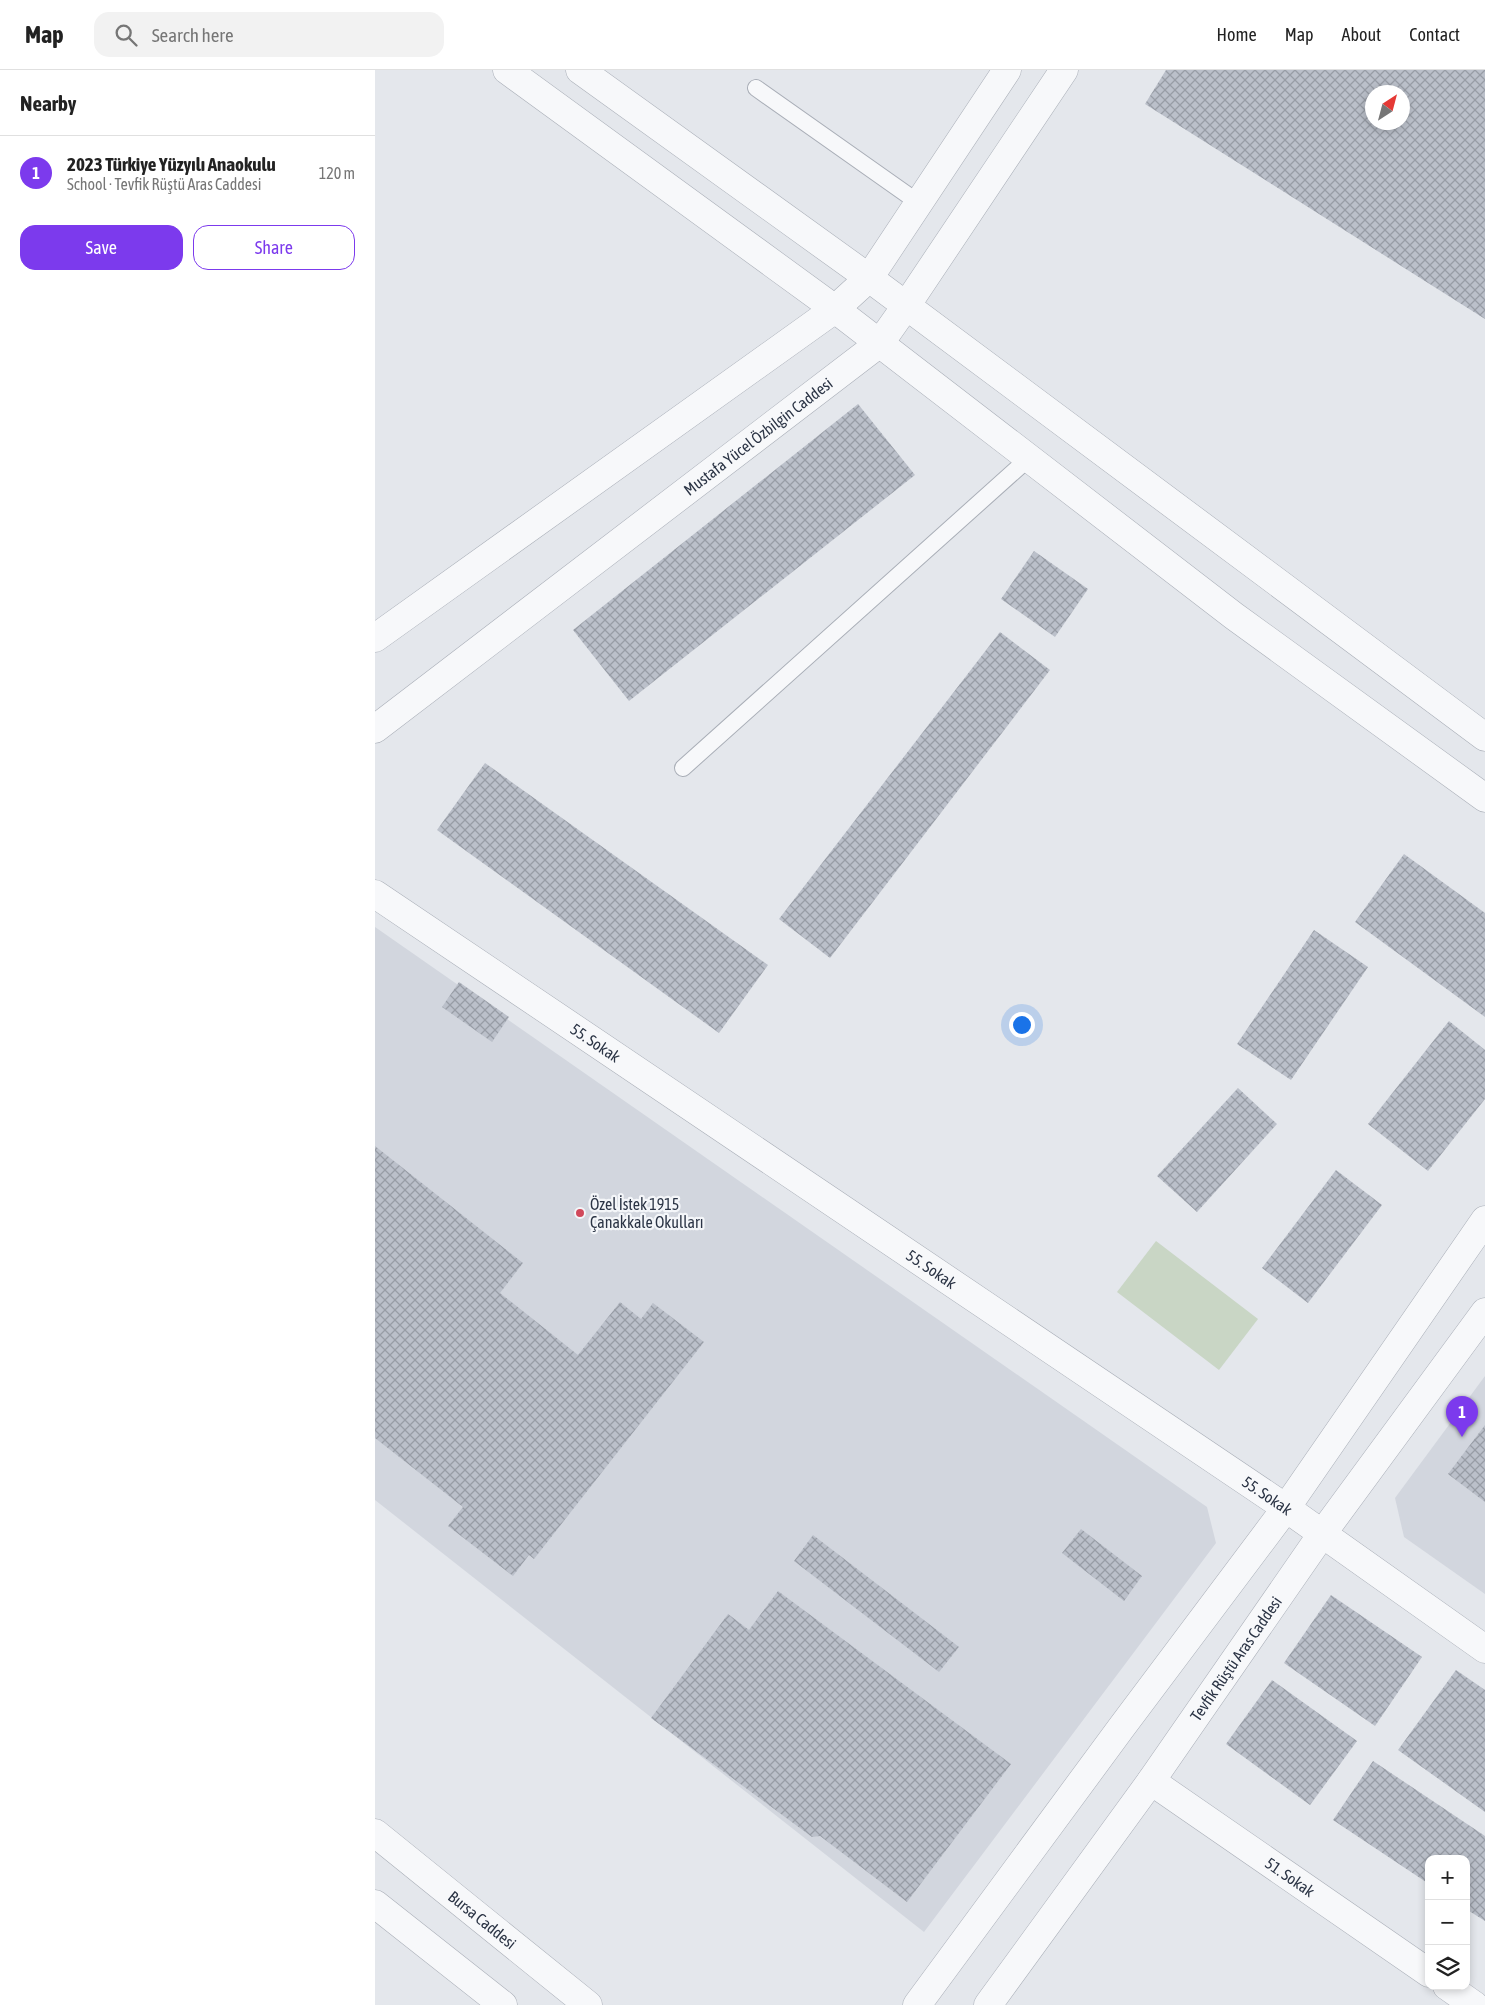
<!DOCTYPE html>
<meta charset="utf-8">
<style>
:root{--surface:#fff;--page:#f2f2f2;--text:#222;--muted:#767676;--line:#e0e0e0;--accent:#7c3aed}
body{margin:0;font-family:"Asap Condensed",sans-serif;background:var(--page);color:var(--text)}
.controls{position:absolute;right:15px;bottom:15px;display:grid;overflow:hidden;border-radius:10px;box-shadow:0 2px 8px #0003}
.controls button{width:45px;height:45px;display:grid;place-items:center;padding:0;border:0;border-bottom:1px solid var(--line);background:var(--surface);color:var(--text);font:25px sans-serif}
.compass{position:absolute;left:990px;top:15px;width:45px;height:45px;border-radius:50%;background:var(--surface);box-shadow:0 2px 8px #0003;rotate:36deg}
.you{position:absolute;left:646px;top:954px;width:18px;height:18px;margin:-12px;border:4px solid #fff;border-radius:50%;background:#1a73e8;box-shadow:0 0 0 8px #1a73e833}
.badge{display:grid;place-items:center;width:32px;height:32px;border-radius:50%;background:var(--accent);color:#fff;font-size:16px;font-weight:700}
.pin{position:absolute;translate:-50% -41px;filter:drop-shadow(0 1px 2px #0008)}
.pin::after{content:'';position:absolute;top:26px;width:18px;height:15px;background:inherit;clip-path:polygon(0 0,100% 0,50% 100%)}
.list{margin:0;padding:0;list-style:none}
h2{display:flex;justify-content:space-between;align-items:center;height:65px;margin:0;padding:0 20px;font-size:21px}
h2 small{font-size:16px;font-weight:400;color:var(--muted)}
.list li{display:grid;grid-template-columns:32px 1fr auto;gap:15px;align-items:center;box-sizing:border-box;height:75px;padding:0 20px;border-top:1px solid var(--line)}
.list b{display:block;font-size:19px;white-space:nowrap}
.list p{margin:0;font-size:16px;white-space:nowrap;color:var(--muted)}
.list em{font-size:16px;font-style:normal;color:var(--muted)}
.actions{display:flex;gap:10px;padding:15px 20px}
.actions a{flex:1;padding:11px 0;border:1px solid var(--accent);border-radius:15px;text-align:center;font-size:18px;color:var(--accent)}
.actions .main{background:var(--accent);color:#fff}
.icon{flex:none;width:28px;height:28px;fill:none;stroke:currentColor;stroke-width:2;stroke-linecap:round;stroke-linejoin:round}
.map{position:relative;flex:none;width:1110px;height:1935px;overflow:hidden}
header{display:flex;align-items:center;gap:30px;box-sizing:border-box;height:70px;padding:0 25px;background:var(--surface);border-bottom:1px solid var(--line)}
header strong{font-size:24px}
nav{display:flex;gap:28px;margin-inline-start:auto;font-size:18px}
.search{width:350px;height:45px;background:var(--page);display:flex;align-items:center;gap:12px;box-sizing:border-box;padding:0 18px;border-radius:15px;color:var(--muted);font-size:19px}
main{display:flex}
aside{flex:1;background:var(--surface)}
.map>svg:first-child{display:block}
.built{fill:#d2d6de}
.garden{fill:#c9d6c5}
.building{fill:url(#building-cross-hatch);fill-rule:evenodd}
.lines{fill:none;stroke-linecap:round;stroke-linejoin:round}
.service-casing{stroke:#a9aeb7;stroke-width:18}
.minor-casing{stroke:#a9aeb7;stroke-width:29}
.service{stroke:#f7f8fa;stroke-width:16}
.minor{stroke:#f7f8fa;stroke-width:28}
.poi-dot{fill:#d1495b;stroke:#f4f6f9;stroke-width:2}
.labels{text-anchor:middle;dominant-baseline:central;stroke-width:4.5;stroke-linejoin:round;paint-order:stroke}
.street-label{font-size:16px;fill:#2b3445;stroke:#f4f6f9}
.poi-label{font-size:16px;fill:#2b3445;stroke:#f4f6f9;text-anchor:start}
</style>
<header>
<strong>Map</strong>
<div class="search"><svg class="icon" aria-label="search" viewBox="0 0 24 24"><circle cx="10" cy="10" r="6"/><path d="M15 15l6 6"/></svg>Search here</div>
<nav><a>Home</a><a>Map</a><a>About</a><a>Contact</a></nav>
</header>
<main>
<aside>
<h2>Nearby<small></small></h2>
<ul class="list">
<li><span class="badge">1</span><div><b>2023 Türkiye Yüzyılı Anaokulu</b><p>School · Tevfik Rüştü Aras Caddesi</p></div><em>120 m</em></li>
</ul>
<div class="actions"><a class="main">Save</a><a>Share</a></div>
</aside>
<div class="map">
<svg width="1110" height="1935" viewBox="0 0 1110 1935">
<defs>
<pattern id="building-cross-hatch" width="8" height="8" patternUnits="userSpaceOnUse" patternTransform="scale(1.25)"><rect width="8" height="8" fill="#bbc0ca"/><path d="M0 0l8 8M0 8l8-8" fill="none" stroke="#989da6"/></pattern>
</defs>
<rect width="100%" height="100%" fill="#e4e7ec"/>
<g class="built">
<path d="M0,857L832,1437L841,1473L549,1862L0,1430Z"/>
<path d="M1110,1306V1524L1029,1467L1020,1428Z"/>
</g>
<path class="garden" d="M781,1171L883,1249L844,1300L742,1222Z"/>
<g class="building">
<path d="M791,0H1110V249L770,34ZM998,22H1028V52H998Z"/>
<path d="M483,334L540,405L254,631L198,560Z"/>
<path d="M659,481L713,519L680,567L626,529Z"/>
<path d="M625,562L675,600L455,888L404,849Z"/>
<path d="M110,693L393,895L344,963L62,760Z"/>
<path d="M1029,784L1110,843V947L980,852Z"/>
<path d="M939,860L993,897L916,1010L862,974Z"/>
<path d="M84,912L134,947L117,972L67,937Z"/>
<path d="M1074,951L1110,980V1029L1053,1101L993,1054Z"/>
<path d="M863,1018L902,1054L822,1142L782,1106Z"/>
<path d="M0,1076L148,1193L125,1223L203,1285L245,1232L266,1249L278,1233L329,1272L159,1489L154,1485L138,1506L73,1456L88,1437L0,1368Z"/>
<path d="M961,1100L1007,1135L933,1233L887,1198Z"/>
<path d="M1110,1355V1432L1073,1404Z"/>
<path d="M706,1459L767,1506L749,1531L687,1483Z"/>
<path d="M438,1465L584,1577L564,1602L419,1491Z"/>
<path d="M403,1521L636,1694L532,1832L445,1766L437,1767L276,1648L353,1544L374,1560Z"/>
<path d="M956,1525L1047,1587L1000,1656L909,1593Z"/>
<path d="M1081,1600L1110,1620V1742L1023,1680Z"/>
<path d="M897,1610L982,1671L935,1735L851,1674Z"/>
<path d="M998,1691L1110,1766V1851L1091,1839V1789H1054V1814L958,1750Z"/>
</g>
<g class="lines">
<g class="service-casing">
<g id="service">
<path d="M381,18L544,133"/>
<path d="M308,698L654,388"/>
</g>
</g>
<g class="minor-casing">
<g id="minor">
<path d="M132,0L460,239L859,546L1110,728"/>
<path d="M205,0L494,208L1110,667"/>
<path d="M0,568L460,239L494,208L632,0"/>
<path id="s1" d="M0,659L505,273L531,236L689,0"/>
<path id="s2" d="M0,824L911,1438L1110,1579"/>
<path id="s3" d="M776,1711L1054,1903"/>
<path id="s4" d="M0,1763L213,1935"/>
<path d="M0,1834L128,1935"/>
<path d="M1072,1916L1099,1935"/>
<path d="M542,1935L746,1658L911,1438L1110,1150"/>
<path id="s5" d="M613,1935L776,1711L947,1464L1110,1242"/>
</g>
</g>
<use href="#service" class="service"/>
<use href="#minor" class="minor"/>
</g>
<circle class="poi-dot" cx="205" cy="1143" r="5"/>
<g class="labels">
<g class="street-label">
<text stroke="none"><textPath href="#s1" startOffset="482">Mustafa Yücel Özbilgin Caddesi</textPath></text>
<text stroke="none"><textPath href="#s2" startOffset="266">55. Sokak</textPath></text>
<text stroke="none"><textPath href="#s2" startOffset="671">55. Sokak</textPath></text>
<text stroke="none"><textPath href="#s2" startOffset="1076">55. Sokak</textPath></text>
<text stroke="none"><textPath href="#s5" startOffset="426">Tevfik Rüştü Aras Caddesi</textPath></text>
<text stroke="none"><textPath href="#s3" startOffset="169">51. Sokak</textPath></text>
<text stroke="none"><textPath href="#s4" startOffset="138">Bursa Caddesi</textPath></text>
</g>
<g class="poi-label">
<text x="215" y="1134">Özel İstek 1915<tspan x="215" dy="18">Çanakkale Okulları</tspan></text>
</g>
</g>
</svg>
<div class="controls">
<button>+</button>
<button>−</button>
<button><svg class="icon" aria-label="layers" viewBox="0 0 24 24"><path d="M12 4l9 5-9 5-9-5zM3 14l9 5 9-5"/></svg></button>
</div>
<svg class="compass" viewBox="-18 -18 36 36"><path d="M0-13l5 13h-10z" fill="#e53935"/><path d="M0 13l5-13h-10z" fill="#767676"/></svg>
<div class="you"></div>
<div class="pin badge" style="left:1087px;top:1367px">1</div>
</div>
</main>
